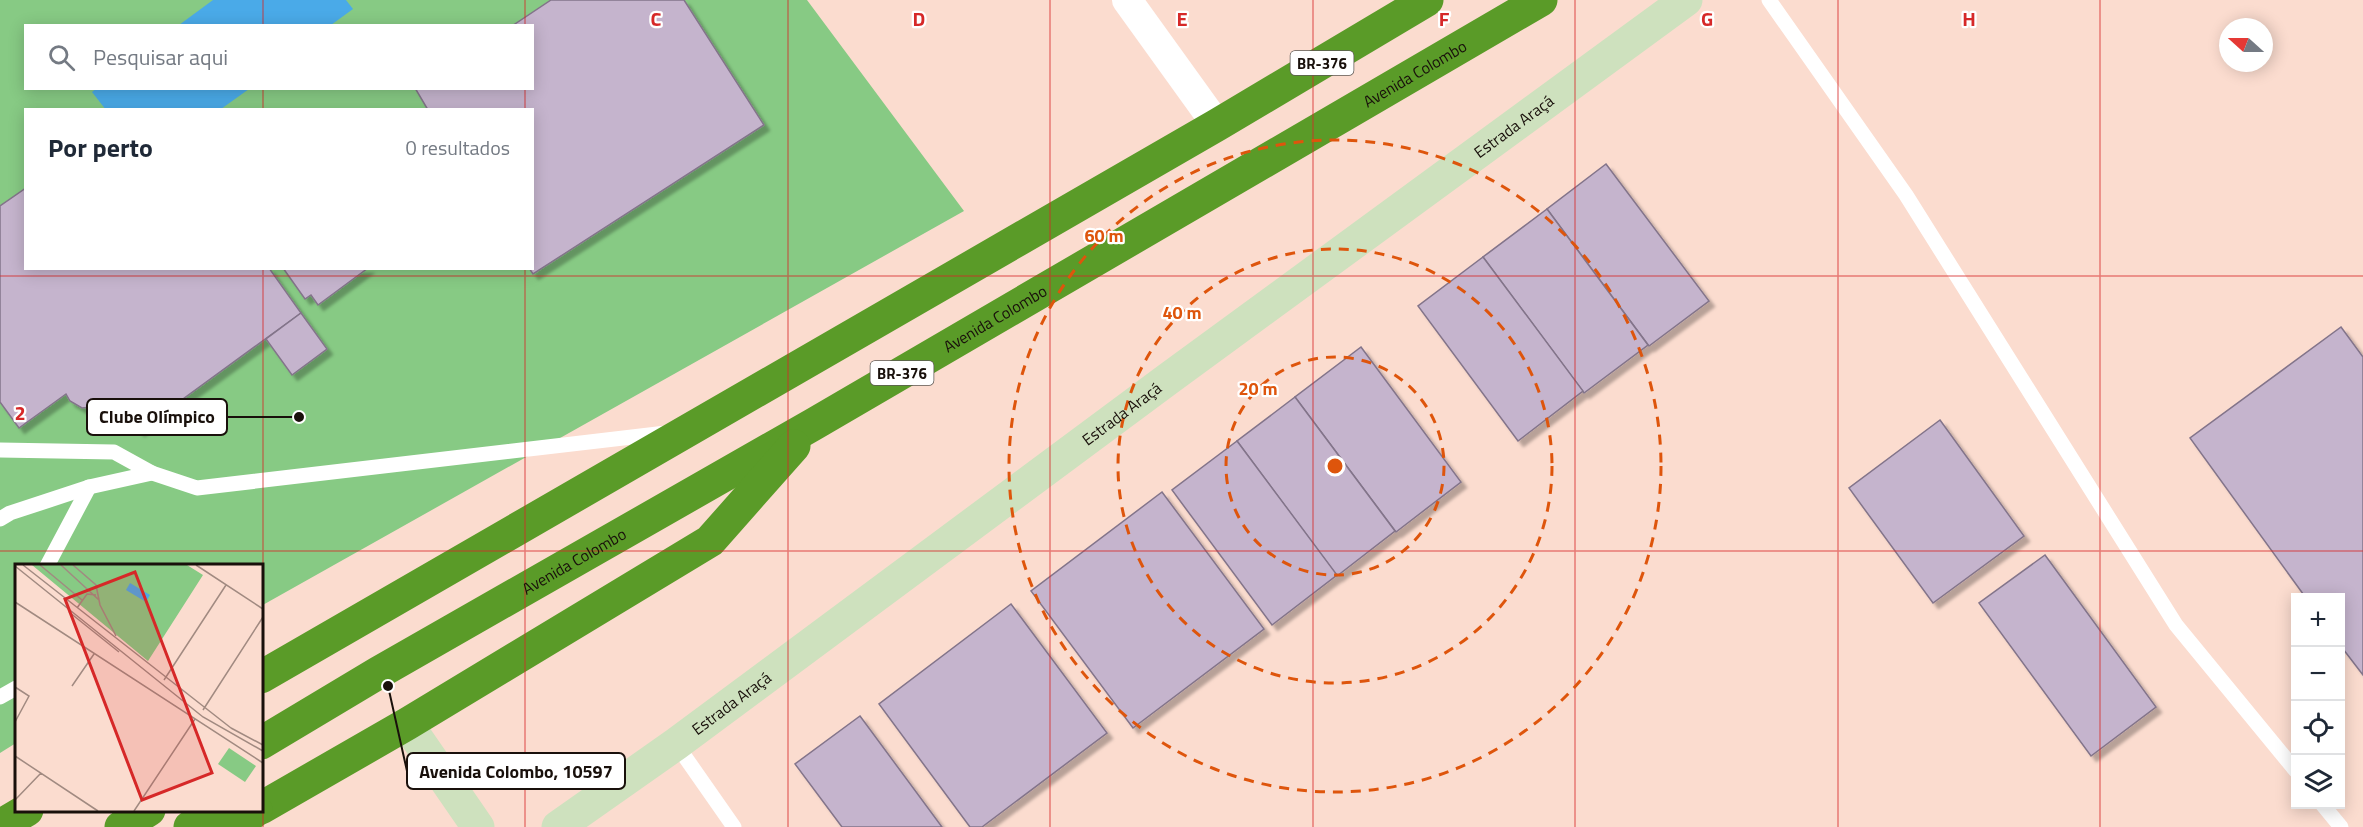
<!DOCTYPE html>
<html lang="pt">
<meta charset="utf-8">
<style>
:root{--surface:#fff;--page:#f2f2f3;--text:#1f2937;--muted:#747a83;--line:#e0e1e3}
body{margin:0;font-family:"Titillium Web",sans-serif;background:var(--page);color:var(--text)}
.controls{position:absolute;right:18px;bottom:18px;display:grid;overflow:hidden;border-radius:0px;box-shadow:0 3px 15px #0003}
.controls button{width:54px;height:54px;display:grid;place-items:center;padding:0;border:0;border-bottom:2px solid var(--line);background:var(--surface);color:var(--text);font:30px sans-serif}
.compass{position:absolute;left:2219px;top:18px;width:54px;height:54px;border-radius:50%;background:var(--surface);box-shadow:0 3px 15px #0003;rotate:291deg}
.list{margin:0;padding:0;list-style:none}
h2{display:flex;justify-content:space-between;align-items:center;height:78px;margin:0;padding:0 24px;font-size:26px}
h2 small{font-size:20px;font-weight:400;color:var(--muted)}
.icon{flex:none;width:33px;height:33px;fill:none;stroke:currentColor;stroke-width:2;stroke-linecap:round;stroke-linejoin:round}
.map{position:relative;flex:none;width:2363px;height:827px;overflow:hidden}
.search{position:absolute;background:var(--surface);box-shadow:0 3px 15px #0003;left:24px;top:24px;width:510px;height:66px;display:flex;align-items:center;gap:15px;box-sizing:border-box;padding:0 21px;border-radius:0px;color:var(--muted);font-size:22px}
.panel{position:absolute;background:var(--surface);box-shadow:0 3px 15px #0003;left:24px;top:108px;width:510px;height:162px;border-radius:0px}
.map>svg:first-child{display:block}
.green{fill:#87ca84;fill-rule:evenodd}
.water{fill:#4aaae8}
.building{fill:#c5b4cd;stroke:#83748a;stroke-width:1.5;filter:url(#shadow)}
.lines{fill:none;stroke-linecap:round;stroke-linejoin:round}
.lane{stroke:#fff;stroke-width:15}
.street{stroke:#fff;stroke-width:30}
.secondary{stroke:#cee1be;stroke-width:33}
.highway{stroke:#5a9b28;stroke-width:33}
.grid{fill:none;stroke:#d62828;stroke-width:1.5;stroke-opacity:0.55}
.ring{fill:none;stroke:#de550c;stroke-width:3;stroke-dasharray:10 8}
.labels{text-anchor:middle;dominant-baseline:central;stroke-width:4.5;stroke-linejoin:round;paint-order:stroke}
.shield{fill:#fff;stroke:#5e5854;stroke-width:1.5}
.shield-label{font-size:15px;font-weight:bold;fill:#19100b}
.street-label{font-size:16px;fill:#19100b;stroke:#fff}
.inset-road{fill:none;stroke:#a18a81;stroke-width:1.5}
.view{fill:#d62828;fill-opacity:0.15;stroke:#d62828;stroke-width:3}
.inset-edge{fill:none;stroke:#19100b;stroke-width:3}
.grid-label{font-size:20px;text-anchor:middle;font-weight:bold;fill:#d62828;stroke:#fff;stroke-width:4.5;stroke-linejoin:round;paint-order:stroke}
.centre{fill:#de550c;stroke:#fff;stroke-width:3}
.ring-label{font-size:18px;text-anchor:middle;font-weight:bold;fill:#de550c;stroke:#fff;stroke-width:4.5;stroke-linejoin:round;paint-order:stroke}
.leader{fill:none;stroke:#19100b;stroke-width:2}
.callout-dot{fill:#19100b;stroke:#fff;stroke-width:2}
.callout{fill:#fff;stroke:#19100b;stroke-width:2}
.callout-label{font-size:18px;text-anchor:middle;font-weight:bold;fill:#19100b}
</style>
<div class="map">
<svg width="2363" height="827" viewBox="0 0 2363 827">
<defs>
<filter id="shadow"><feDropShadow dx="5.5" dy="5.5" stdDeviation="1.5" flood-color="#0004"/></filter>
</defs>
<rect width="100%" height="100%" fill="#fbdccf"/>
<path class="green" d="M0,0H807L964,211L261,606V566H16V743L0,753ZM26,26H532V88H26ZM26,110H532V268H26Z"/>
<g class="water">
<path d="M213,0H346L353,9L331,25H179Z"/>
<path d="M97,88H249V89L221,109L106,110L92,92Z"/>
</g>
<g class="building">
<path d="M551,0H684L764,125L533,274L529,268H532V110H428L415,88H532V26H512Z"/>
<path d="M1606,164L1709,301L1649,346L1547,209Z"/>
<path d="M26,188V268H269L301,313L139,431L124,410L113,412L101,406L82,408L70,401L66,394L19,428L0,402V206Z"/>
<path d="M1547,209L1648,345L1584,393L1483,257Z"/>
<path d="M1483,257L1583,391L1518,441L1418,306Z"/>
<path d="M283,268H368L318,305L311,295L305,299Z"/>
<path d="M301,313L327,349L292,375L266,339Z"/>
<path d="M2341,327L2363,357V675L2340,645V598H2306L2190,438Z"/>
<path d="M1361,347L1461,482L1396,532L1295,397Z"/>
<path d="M1295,397L1395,531L1337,576L1237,441Z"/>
<path d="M1940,420L2024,536L1933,603L1849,488Z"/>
<path d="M1237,441L1337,575L1272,625L1172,490Z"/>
<path d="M1162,492L1264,629L1133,728L1031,591Z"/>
<path d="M2045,555L2156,707L2091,756L1979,603Z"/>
<path d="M1011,604L1107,733L982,827H970L879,704Z"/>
<path d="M860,716L942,827H842L795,764Z"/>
</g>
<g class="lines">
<g class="lane">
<path d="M1769,0L1906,195L2176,625L2296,771"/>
<path d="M0,450L114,452L152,473L197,488L666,433"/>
<path d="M0,519L10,513L89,487L152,473"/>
<path d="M47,566L89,487"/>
<path d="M0,697L16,688"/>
<path d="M676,744L734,827"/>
<path d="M2322,804L2341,827"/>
</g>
<path class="street" d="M1127,0L1217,125"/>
<g class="secondary">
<path d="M407,724L478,827"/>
<path id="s1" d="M558,827L676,744L1168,379L1686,0"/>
</g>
<g class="highway">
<path d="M261,677L1217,125L1427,0"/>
<path id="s2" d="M261,743L378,673L814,424L1541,0"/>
<path d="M261,808L407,724L710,541L794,446"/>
<path d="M0,826L27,810"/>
<path d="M121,827L149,810"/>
<path d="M190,827L251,814L256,810"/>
</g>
</g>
<path class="grid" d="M263,0V26M525,0V26M788,0V827M1050,0V827M1313,0V827M1575,0V827M1838,0V827M2100,0V827M263,88V110M525,88V110M263,268V827M525,268V827M0,276H2363M0,551H2363"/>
<g class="ring">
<circle cx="1335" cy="466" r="109"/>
<circle cx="1335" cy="466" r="217"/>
<circle cx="1335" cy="466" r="326"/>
</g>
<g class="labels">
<g class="shield">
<rect x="1290.5" y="51" width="63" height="24" rx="4.5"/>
<rect x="870.5" y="361" width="63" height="24" rx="4.5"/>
</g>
<g class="shield-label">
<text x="1322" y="63">BR-376</text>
<text x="902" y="373">BR-376</text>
</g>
<g class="street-label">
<text stroke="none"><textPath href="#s2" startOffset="1334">Avenida Colombo</textPath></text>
<text stroke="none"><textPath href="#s1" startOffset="1185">Estrada Araçá</textPath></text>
<text stroke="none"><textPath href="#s2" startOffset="848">Avenida Colombo</textPath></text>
<text stroke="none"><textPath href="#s1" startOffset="699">Estrada Araçá</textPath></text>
<text stroke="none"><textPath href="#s2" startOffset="362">Avenida Colombo</textPath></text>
<text stroke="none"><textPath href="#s1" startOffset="213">Estrada Araçá</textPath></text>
</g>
</g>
<g transform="translate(15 564)">
<rect width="248" height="248" fill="#fbdccf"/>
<path d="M17,1H172L188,11L133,97ZM214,184L241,202L230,218L203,200Z" fill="#87ca84"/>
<path d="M115,19L135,31L131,38L111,26Z" fill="#4aaae8"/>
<path class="inset-road" d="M8,1L216,164M25,1L67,36M46,1L84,36M58,1L81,21L85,41L101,72M181,1L248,45M0,2L188,153L248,187M0,38L248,199M62,44L72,30L81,31M54,48L104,88M149,116L211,21M57,122L79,90M0,123L14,132L0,158M188,146L248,53M216,164L248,181M0,192L83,247M0,236L26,209M119,247L180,155"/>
<path class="view" d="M120,8L197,209L127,236L50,35Z"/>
<rect width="248" height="248" class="inset-edge"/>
</g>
<g class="grid-label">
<text x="656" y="26">C</text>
<text x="919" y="26">D</text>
<text x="1182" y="26">E</text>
<text x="1444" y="26">F</text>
<text x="1707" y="26">G</text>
<text x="1969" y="26">H</text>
<text x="20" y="420">2</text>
</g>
<circle cx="1335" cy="466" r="9" class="centre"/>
<g class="ring-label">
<text x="1104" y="242">60 m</text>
<text x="1182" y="319">40 m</text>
<text x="1258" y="395">20 m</text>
</g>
<path class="leader" d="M299 417L227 417M388 686L407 771"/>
<g class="callout-dot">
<circle cx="299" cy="417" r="6"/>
<circle cx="388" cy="686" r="6"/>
</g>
<g class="callout">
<rect x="87" y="399" width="140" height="36" rx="6"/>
<rect x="407" y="753" width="218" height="36" rx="6"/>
</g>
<g class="callout-label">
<text x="157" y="423">Clube Olímpico</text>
<text x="516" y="778">Avenida Colombo, 10597</text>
</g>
</svg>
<div class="controls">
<button>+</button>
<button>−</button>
<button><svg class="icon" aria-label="locate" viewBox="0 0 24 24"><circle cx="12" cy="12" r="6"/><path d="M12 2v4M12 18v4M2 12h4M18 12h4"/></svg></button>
<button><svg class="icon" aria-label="layers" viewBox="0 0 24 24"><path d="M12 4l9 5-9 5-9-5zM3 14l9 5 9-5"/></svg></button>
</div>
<svg class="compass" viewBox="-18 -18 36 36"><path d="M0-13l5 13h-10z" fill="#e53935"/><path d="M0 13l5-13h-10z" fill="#747a83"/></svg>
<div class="search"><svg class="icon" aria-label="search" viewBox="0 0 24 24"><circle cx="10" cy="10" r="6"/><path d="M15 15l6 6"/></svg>Pesquisar aqui</div>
<section class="panel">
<h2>Por perto<small>0 resultados</small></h2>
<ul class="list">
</ul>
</section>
</div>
